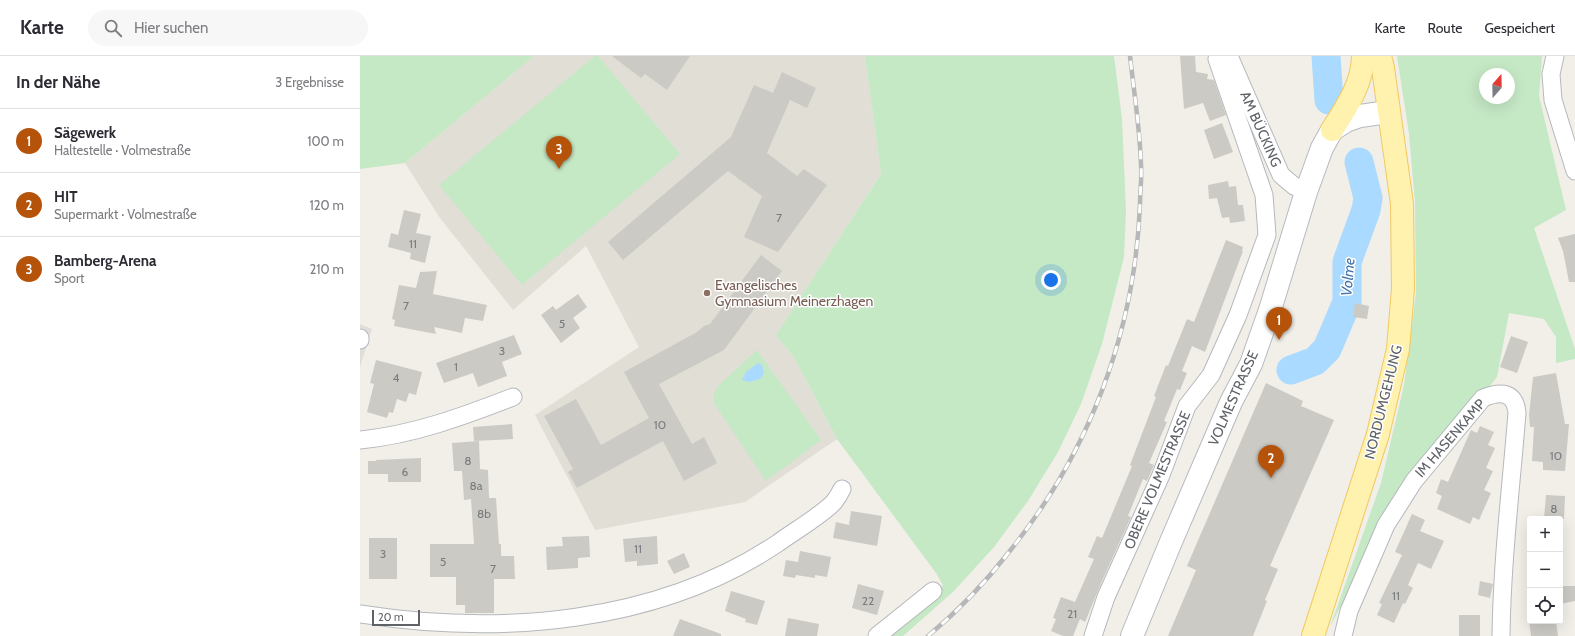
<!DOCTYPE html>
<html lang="de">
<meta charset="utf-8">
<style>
:root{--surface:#fff;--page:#f7f7f7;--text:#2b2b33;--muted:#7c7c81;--line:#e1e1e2;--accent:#b45309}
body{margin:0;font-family:Cabin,sans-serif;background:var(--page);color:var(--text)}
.controls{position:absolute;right:12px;bottom:12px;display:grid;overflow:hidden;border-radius:4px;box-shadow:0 4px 16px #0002}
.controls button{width:36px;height:36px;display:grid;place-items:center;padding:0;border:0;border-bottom:1px solid var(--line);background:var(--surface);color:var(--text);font:20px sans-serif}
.compass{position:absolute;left:1119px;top:12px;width:36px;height:36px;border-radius:50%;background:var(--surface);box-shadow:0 4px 16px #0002;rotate:20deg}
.scale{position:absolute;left:12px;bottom:10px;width:48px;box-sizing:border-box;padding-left:4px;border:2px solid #5f6368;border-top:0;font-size:11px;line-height:14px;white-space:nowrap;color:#5f6368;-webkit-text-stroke:3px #fff;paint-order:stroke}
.you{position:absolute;left:691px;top:224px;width:14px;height:14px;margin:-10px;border:3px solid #fff;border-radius:50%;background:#1a73e8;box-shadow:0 0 0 6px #1a73e833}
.badge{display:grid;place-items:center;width:26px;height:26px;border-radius:50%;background:var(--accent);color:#fff;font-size:13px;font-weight:700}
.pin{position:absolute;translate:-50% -33px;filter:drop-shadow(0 1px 2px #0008)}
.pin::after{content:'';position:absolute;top:21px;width:14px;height:12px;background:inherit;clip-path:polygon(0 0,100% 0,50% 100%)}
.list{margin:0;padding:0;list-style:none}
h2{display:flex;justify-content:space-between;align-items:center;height:52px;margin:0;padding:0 16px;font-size:17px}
h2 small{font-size:13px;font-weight:400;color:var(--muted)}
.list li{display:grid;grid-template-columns:26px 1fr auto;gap:12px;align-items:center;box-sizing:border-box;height:64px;padding:0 16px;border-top:1px solid var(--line)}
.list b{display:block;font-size:15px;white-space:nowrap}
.list p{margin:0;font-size:13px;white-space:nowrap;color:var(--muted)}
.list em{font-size:13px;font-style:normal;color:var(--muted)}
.icon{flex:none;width:22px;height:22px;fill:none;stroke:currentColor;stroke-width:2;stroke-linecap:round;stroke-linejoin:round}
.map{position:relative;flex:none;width:1215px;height:580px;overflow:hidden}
header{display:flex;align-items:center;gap:24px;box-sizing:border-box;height:56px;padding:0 20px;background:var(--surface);border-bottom:1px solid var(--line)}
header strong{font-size:19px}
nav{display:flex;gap:22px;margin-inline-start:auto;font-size:14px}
.search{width:280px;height:36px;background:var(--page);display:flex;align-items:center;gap:10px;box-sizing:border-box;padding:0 14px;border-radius:22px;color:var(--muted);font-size:15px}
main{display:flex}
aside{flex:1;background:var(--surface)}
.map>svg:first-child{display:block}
.industrial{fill:#e0deda}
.education{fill:#e1ded6}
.green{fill:#c5e8c5;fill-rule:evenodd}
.water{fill:#aadaff}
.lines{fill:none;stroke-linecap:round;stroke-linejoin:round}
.river{stroke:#aadaff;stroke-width:29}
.building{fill:#cccac5}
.street-casing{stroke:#b5b8bc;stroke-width:19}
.secondary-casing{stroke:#b6babf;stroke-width:24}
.primary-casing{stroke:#f2c960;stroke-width:24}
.street{stroke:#fff;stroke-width:17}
.secondary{stroke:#fff;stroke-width:22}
.primary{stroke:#fff2af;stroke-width:22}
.rail-casing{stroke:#b6b7b8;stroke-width:4.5}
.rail{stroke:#fff;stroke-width:3;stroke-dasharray:9;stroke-linecap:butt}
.education-dot{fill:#8d6e63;stroke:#fff;stroke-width:1.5}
.labels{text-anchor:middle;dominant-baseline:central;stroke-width:3;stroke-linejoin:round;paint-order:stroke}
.number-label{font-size:12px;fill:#7a7d7f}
.street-label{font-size:14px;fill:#5f6368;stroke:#fff}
.education-label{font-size:14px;fill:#785e54;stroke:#fff;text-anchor:start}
.water-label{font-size:15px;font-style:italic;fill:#4174aa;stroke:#fff}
</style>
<header>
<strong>Karte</strong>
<div class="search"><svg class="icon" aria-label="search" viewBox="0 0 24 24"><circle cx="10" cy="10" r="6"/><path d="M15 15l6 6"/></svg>Hier suchen</div>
<nav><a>Karte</a><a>Route</a><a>Gespeichert</a></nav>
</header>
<main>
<aside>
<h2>In der Nähe<small>3 Ergebnisse</small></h2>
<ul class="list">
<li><span class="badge">1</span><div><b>Sägewerk</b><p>Haltestelle · Volmestraße</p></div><em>100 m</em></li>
<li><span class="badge">2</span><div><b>HIT</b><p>Supermarkt · Volmestraße</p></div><em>120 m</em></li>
<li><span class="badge">3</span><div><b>Bamberg-Arena</b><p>Sport</p></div><em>210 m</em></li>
</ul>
</aside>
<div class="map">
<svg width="1215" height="580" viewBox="0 0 1215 580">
<rect width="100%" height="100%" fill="#f1efe8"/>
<path class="industrial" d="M0,268L12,273L0,311Z"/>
<path class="education" d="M174,0H505L521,118L416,279L435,303L477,383L385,446L235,474L175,359L279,291L226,190L153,254L80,162L45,107Z"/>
<g class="green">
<path d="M0,0H174L45,107L0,113Z"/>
<path d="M235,0H238L320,98L162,229L79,129Z"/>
<path d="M505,0H754L762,63L766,155L764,201L742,288L721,348L698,396L668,445L634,491L594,535L543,580H522L579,534L583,529L576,517L477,383L435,303L416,279L521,118Z"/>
<path d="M1037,0H1182L1179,40L1206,154L1174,172L1215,293V303L1196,307V281L1184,263L1149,257L1137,321L1100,366L1043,430L970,571L1021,427L1044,329L1056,237L1055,146L1049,78ZM1125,18H1149V42H1125Z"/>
<path d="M397,294L461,384L406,425L354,347L353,339L358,330Z"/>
</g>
<path class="water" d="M398,307L402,309L404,317L400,323L389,326L382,324L386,316Z"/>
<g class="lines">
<g class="river">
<path d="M966,0L969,44"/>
<path d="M931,314L955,305L967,293L987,246V206L1006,154L1008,142L999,106"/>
</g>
</g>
<g class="building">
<path d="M252,0H330L307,34L285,18L281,22Z"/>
<path d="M820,0H835L836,16L848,18L847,23L854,24L866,59L850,65L843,47L824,53Z"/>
<path d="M422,16L456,32L447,52L430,44L407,97L437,120L444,113L467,129L418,196L384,181L402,140L368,115L263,204L248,186L371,81L394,29L413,37Z"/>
<path d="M862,67L873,96L854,103L844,74Z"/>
<path d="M868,125L869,131L876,130L878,149H883L885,165L870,167L869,161L862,162L857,142L849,143L848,129Z"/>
<path d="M44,154L61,158L56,177L71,180L65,207L50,203L51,197L28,191L31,177L38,179Z"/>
<path d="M1215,178V226H1209L1203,195L1198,182Z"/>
<path d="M866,184L883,191L882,195H883L845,296L832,290L822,315L827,317L820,334L817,333L804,365L807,366L789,407L794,409L787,425L783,423L768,460L771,461L742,525L725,566L720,563L713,580H703L691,575L696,563L693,562L701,541L715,546L734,503L728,501L737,480L742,482L772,410L770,409L796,341L794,340L806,309L808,310L827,263L834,266Z"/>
<path d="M401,199L422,215L364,294L299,328L332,388L344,381L357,407L324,425L303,385L217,432L208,416L213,413L184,360L216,343L241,389L289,362L264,316L337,276L344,270L350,268Z"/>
<path d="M77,215L73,238L127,249L123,265L105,262L102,277L74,271L76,278L34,270L35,264L32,263L39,229L56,232L60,216Z"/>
<path d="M218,238L227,251L213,262L220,272L201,287L181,259L193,250L196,254Z"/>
<path d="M995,247L1009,250L1007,263L993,261Z"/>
<path d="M154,279L162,298L142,306L147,320L118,331L113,317L84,327L76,307Z"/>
<path d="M1151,280L1168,286L1157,317L1140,311Z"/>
<path d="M16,304L62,316L56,339L49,337L46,346L37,343L33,357L29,356L27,362L7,356L14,328L10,327Z"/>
<path d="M1196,317L1205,368H1209L1205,415L1183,414V406L1172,405L1174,371H1170L1169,359L1173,321Z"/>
<path d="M906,327L943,345L941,350L974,364L910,510L918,513L905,544L907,545L893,580H808L836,514L827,510Z"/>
<path d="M152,368L153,383L114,385L113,371Z"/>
<path d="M1120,370L1134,376L1128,389L1135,392L1126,412L1133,415L1124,434L1131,437L1119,464L1113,461L1110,468L1077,453L1082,440L1076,437L1081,423L1088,426L1111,374L1117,377Z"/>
<path d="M119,385L120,413L128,414L129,442H136L139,488H141V500H154L155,523H134V557H105V549H96V521H70V488H114L111,443L104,444L102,415H94L92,387Z"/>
<path d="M61,402V426H28V418H8V405H16V404Z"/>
<path d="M1186,439L1205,440L1204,463H1184Z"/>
<path d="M491,455L522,460L517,490L473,482L476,466L489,469Z"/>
<path d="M1052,458L1065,464L1060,475L1084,485L1071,513L1058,507L1048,529L1053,532L1045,548L1043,547L1034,567L1017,559L1022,548L1019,547L1042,499L1035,496Z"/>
<path d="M229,480L230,501L218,502V512L187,514L186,491L203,490L202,481Z"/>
<path d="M297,480L298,508L277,510V505L265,506L263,483Z"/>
<rect x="9" y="482" width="28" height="41"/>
<path d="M440,495L471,501L467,521L455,519V522L436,519L435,522L423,520L426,504L438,506Z"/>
<path d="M324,497L330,511L314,518L307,505Z"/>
<path d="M1120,525L1133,528L1130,542L1118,539Z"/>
<path d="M498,528L524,535L517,559L492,552Z"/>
<path d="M1200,530H1215V545L1200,548Z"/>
<path d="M371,535L405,545L397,569L385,566L386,563L365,555Z"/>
<rect x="1099" y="559" width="21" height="21"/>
<path d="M428,562L459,568L457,580H425Z"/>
<path d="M320,563L361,578V580H313Z"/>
<path d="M1169,565H1196L1198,580H1171Z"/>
</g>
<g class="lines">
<g class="street-casing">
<g id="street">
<path d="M869,0L921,119L934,130L946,136"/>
<path d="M1195,0L1191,18L1193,44L1215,115"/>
<path d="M0,282V284"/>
<path d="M0,384C53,379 104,360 153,341"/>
<path d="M0,558C140,580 298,568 418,487C433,476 462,459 474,446C477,442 480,437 482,433"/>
<path d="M517,580L573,535"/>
<path d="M733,580L746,541L801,419L827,350L851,319L878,259L907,179L904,139L857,3L858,0"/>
<path d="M983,580L989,555L1026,469L1054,425L1123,342C1140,335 1155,335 1157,357C1151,432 1142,505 1141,580"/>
</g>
</g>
<g class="secondary-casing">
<path id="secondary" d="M772,580L810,488L871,346L891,308L910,254L946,136L962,92L972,74L986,65L1000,60L1028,56"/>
</g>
<g class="primary-casing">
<g id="primary">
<path d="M972,74C986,52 1003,27 1003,0"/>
<path d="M953,580L1018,378L1038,293L1043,233L1042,148L1023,12L1020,0"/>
</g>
</g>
<use href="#street" class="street"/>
<use href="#secondary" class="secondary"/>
<use href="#primary" class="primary"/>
<g class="rail-casing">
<path id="rail" d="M568,580C598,555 625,527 649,496C729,397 775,276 780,148C780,135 782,122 781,109C780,73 774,36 770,0"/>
</g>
<use href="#rail" class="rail"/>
</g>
<circle class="education-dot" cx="347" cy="237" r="4"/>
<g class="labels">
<g class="number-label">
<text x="419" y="161">7</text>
<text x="53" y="187">11</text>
<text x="46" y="249">7</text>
<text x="202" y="267">5</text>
<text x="142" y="294">3</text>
<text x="96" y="310">1</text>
<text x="36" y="321">4</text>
<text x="300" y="368">10</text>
<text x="1196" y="399">10</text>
<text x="108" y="404">8</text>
<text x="45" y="415">6</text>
<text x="116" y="429">8a</text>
<text x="1194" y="452">8</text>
<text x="124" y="457">8b</text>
<text x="278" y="492">11</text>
<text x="23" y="497">3</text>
<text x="83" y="505">5</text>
<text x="133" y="512">7</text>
<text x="1036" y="539">11</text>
<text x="508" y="544">22</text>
<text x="712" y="557">21</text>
</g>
<g class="street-label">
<text transform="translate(901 73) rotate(66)">AM BÜCKING</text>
<text transform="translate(873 342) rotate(-66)">VOLMESTRASSE</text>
<text transform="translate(1023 346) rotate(-76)">NORDUMGEHUNG</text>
<text transform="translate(1090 382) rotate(-49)">IM HASENKAMP</text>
<text transform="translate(797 424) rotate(-67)">OBERE VOLMESTRASSE</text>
</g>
<g class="education-label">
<text x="355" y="229">Evangelisches<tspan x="355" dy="16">Gymnasium Meinerzhagen</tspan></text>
</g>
<g class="water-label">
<text transform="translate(988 221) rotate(-85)">Volme</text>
</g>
</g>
</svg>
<div class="controls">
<button>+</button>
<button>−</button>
<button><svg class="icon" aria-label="locate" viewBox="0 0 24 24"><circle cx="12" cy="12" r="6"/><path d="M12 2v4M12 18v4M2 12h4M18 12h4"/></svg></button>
</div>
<svg class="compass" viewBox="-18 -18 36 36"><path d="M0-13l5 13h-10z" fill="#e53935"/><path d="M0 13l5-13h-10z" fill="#7c7c81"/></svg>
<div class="scale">20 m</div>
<div class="you"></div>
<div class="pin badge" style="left:919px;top:284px">1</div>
<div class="pin badge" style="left:911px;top:422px">2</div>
<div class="pin badge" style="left:199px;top:113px">3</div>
</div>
</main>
